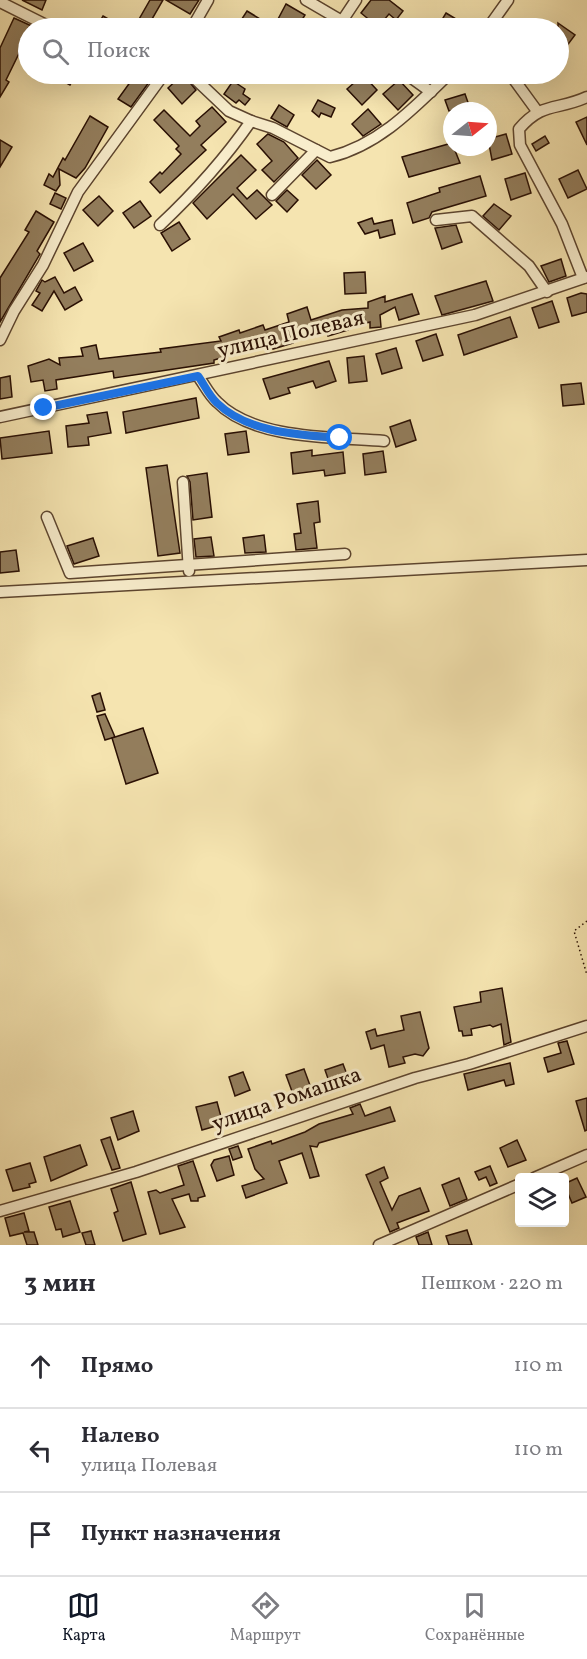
<!DOCTYPE html>
<html lang="ru">
<meta charset="utf-8">
<style>
:root{--surface:#fff;--page:#f2f2f3;--text:#2b2b33;--muted:#7c7c81;--line:#e1e1e2;--accent:#111827}
body{margin:0;font-family:Vollkorn,serif;background:var(--page);color:var(--text)}
.controls{position:absolute;right:18px;bottom:18px;display:grid;overflow:hidden;border-radius:6px;box-shadow:0 6px 24px #0002}
.controls button{width:54px;height:54px;display:grid;place-items:center;padding:0;border:0;border-bottom:2px solid var(--line);background:var(--surface);color:var(--text);font:30px sans-serif}
.compass{position:absolute;left:443px;top:102px;width:54px;height:54px;border-radius:50%;background:var(--surface);box-shadow:0 6px 24px #0002;rotate:73deg}
.stop{position:absolute;width:18px;height:18px;margin:-14px;border:4px solid #1a73e8;border-radius:50%;background:#fff}
.stop.end{background:#1a73e8;border-color:#fff;box-shadow:0 2px 6px #0008}
.list{margin:0;padding:0;list-style:none}
h2{display:flex;justify-content:space-between;align-items:center;height:78px;margin:0;padding:0 24px;font-size:26px}
h2 small{font-size:20px;font-weight:400;color:var(--muted)}
.list li{display:grid;grid-template-columns:39px 1fr auto;gap:18px;align-items:center;box-sizing:border-box;height:84px;padding:0 24px;border-top:2px solid var(--line)}
.list b{display:block;font-size:22px;white-space:nowrap}
.list p{margin:0;font-size:20px;white-space:nowrap;color:var(--muted)}
.list em{font-size:20px;font-style:normal;color:var(--muted)}
.icon{flex:none;width:33px;height:33px;fill:none;stroke:currentColor;stroke-width:2;stroke-linecap:round;stroke-linejoin:round}
.map{position:relative;flex:none;width:587px;height:1245px;overflow:hidden}
.search{position:absolute;background:var(--surface);box-shadow:0 6px 24px #0002;left:18px;right:18px;top:18px;height:66px;display:flex;align-items:center;gap:15px;box-sizing:border-box;padding:0 21px;border-radius:33px;color:var(--muted);font-size:22px}
.sheet{height:330px;background:var(--surface)}
nav{display:flex;justify-content:space-around;align-items:center;box-sizing:border-box;height:84px;border-top:2px solid var(--line);background:var(--surface);font-size:16px;color:var(--muted)}
nav a{display:grid;justify-items:center;gap:3px}
nav .on{color:var(--accent)}
.map>svg:first-child{display:block}
.building{fill:#937e5d;stroke:#290f03;stroke-width:1.5}
.lines{fill:none;stroke-linecap:round;stroke-linejoin:round}
.minor-casing{stroke:#5c442e;stroke-width:13}
.path{stroke:#290f03;stroke-width:1.5;stroke-dasharray:1.5 3;stroke-linecap:butt}
.minor{stroke:#f8edcc;stroke-width:10}
.route{stroke:#1a73e8;stroke-width:8}
.labels{text-anchor:middle;dominant-baseline:central;stroke-width:6;stroke-linejoin:round;paint-order:stroke}
.street-label{font-size:22px;fill:#290f03;stroke:#f8edcc}
</style>
<div class="map">
<svg width="587" height="1245" viewBox="0 0 587 1245">
<rect width="100%" height="100%" fill="#f5e4b0"/>
<filter id="stains"><feTurbulence type="fractalNoise" baseFrequency=".00333" numOctaves="4"/><feColorMatrix values="0 0 0 0 .2 0 0 0 0 .09 0 0 0 0 .02 0 0 0 .5 -.17"/></filter>
<radialGradient id="worn" r=".72"><stop offset=".6" stop-color="#630" stop-opacity="0"/><stop offset="1" stop-color="#630" stop-opacity=".3"/></radialGradient>
<g class="building">
<path d="M22,0H46L42,10Z"/>
<path d="M150,0H163L152,19L167,28H134Z"/>
<path d="M166,0H199L190,14Z"/>
<path d="M371,0H389L403,11L396,20L389,14L378,27L361,13Z"/>
<path d="M286,4L305,15L297,28H286L276,23Z"/>
<path d="M247,11L265,22L261,28H236Z"/>
<path d="M446,13L471,28H437Z"/>
<path d="M103,16L124,28H96Z"/>
<path d="M14,18L36,28H28V35L6,80L9,82L0,97V48Z"/>
<path d="M558,23L575,35L563,51L558,47Z"/>
<path d="M50,74H76L70,85Z"/>
<path d="M136,74H155L131,107L118,99Z"/>
<path d="M183,74L196,90L182,104L168,88Z"/>
<path d="M363,75L377,90L362,105L347,89Z"/>
<path d="M399,80L413,95L398,110L383,94Z"/>
<path d="M233,81L245,89L243,94L250,99L245,105L239,100L236,103L224,94Z"/>
<path d="M465,94L471,111H449L445,100Z"/>
<path d="M318,100L335,108L331,117L321,113L319,117L312,111Z"/>
<path d="M279,105L294,115L287,127L271,118Z"/>
<path d="M212,107L226,122L201,145L206,150L160,193L150,182L160,172L162,174L181,154L176,149L179,146L154,120L164,110L190,136L200,126L196,121Z"/>
<path d="M368,109L381,124L363,136L352,124Z"/>
<path d="M90,116L108,127L85,168L76,178L59,169L60,185L56,191L44,185L49,174L53,177L63,158L65,160Z"/>
<path d="M587,117V145L576,122Z"/>
<path d="M268,134L284,142L298,158L274,182L262,170L272,161L257,144Z"/>
<path d="M506,134L512,154L492,160L488,139Z"/>
<path d="M545,136L549,143L536,151L532,144Z"/>
<path d="M0,140L12,147L0,167Z"/>
<path d="M452,143L460,163L409,177L402,157Z"/>
<path d="M241,155L256,170L237,188L247,199L257,190L272,205L256,219L233,194L207,219L193,203Z"/>
<path d="M317,160L331,175L316,189L302,175Z"/>
<path d="M578,170L587,189L568,198L559,179Z"/>
<path d="M525,173L531,193L511,200L505,179Z"/>
<path d="M480,176L486,196L432,212L429,218L413,223L407,203L440,192L439,188Z"/>
<path d="M287,190L298,200L287,212L276,201Z"/>
<path d="M55,193L66,198L61,209L50,204Z"/>
<path d="M99,196L113,211L98,226L83,210Z"/>
<path d="M140,201L151,216L134,228L123,213Z"/>
<path d="M494,204L511,216L499,230L483,216Z"/>
<path d="M36,211L54,222L37,251L40,254L0,322V278L29,232L25,230Z"/>
<path d="M372,218L374,224L392,220L395,234L380,238L378,230L365,234L358,223Z"/>
<path d="M179,222L190,239L172,251L161,233Z"/>
<path d="M456,225L462,242L442,249L435,228Z"/>
<path d="M83,243L93,261L74,271L64,253Z"/>
<path d="M561,259L566,276L549,282L541,266Z"/>
<path d="M365,272L366,293L345,294L344,273Z"/>
<path d="M55,277L64,293L75,287L82,300L65,310L54,291L42,311L32,305L40,293L36,291L42,280L45,282Z"/>
<path d="M486,281L493,301L442,315L435,296Z"/>
<path d="M581,293L587,294V312L572,316L567,298Z"/>
<path d="M412,294L419,314L399,320L395,307L380,315L381,327L370,328V322L366,323L364,318L360,319V323L347,325L348,330L328,336L324,324L290,335L293,343L273,349L271,345L250,352L249,349L214,360V363L114,378L113,371L56,380L57,389L45,391L43,380L31,382L28,366L49,359L60,365L59,358L83,356L81,348L96,345L99,359L161,352L160,349L221,341L219,337L239,330L240,333L263,325L265,330L289,322L287,314L307,307L311,320L342,310L368,308V302L385,296V302Z"/>
<path d="M552,301L559,322L539,328L532,308Z"/>
<path d="M510,317L517,337L464,355L458,335Z"/>
<path d="M436,334L443,355L423,361L416,341Z"/>
<path d="M396,348L402,368L382,374L376,354Z"/>
<path d="M364,356L367,381L349,383L347,358Z"/>
<path d="M329,361L336,381L316,388L313,381L288,388L290,393L270,399L263,379Z"/>
<path d="M10,376L12,397L0,399V378Z"/>
<path d="M581,383L584,404L563,406L561,385Z"/>
<path d="M196,398L199,418L126,433L123,412Z"/>
<path d="M107,412L111,433L88,437L89,445L68,447L66,426L89,423L87,415Z"/>
<path d="M410,420L416,440L396,447L390,427Z"/>
<path d="M49,431L52,453L2,459L0,438Z"/>
<path d="M246,431L249,452L228,455L225,434Z"/>
<path d="M312,450V456L343,452L345,473L325,476L324,470L293,474L291,453Z"/>
<path d="M383,451L386,472L365,475L363,454Z"/>
<path d="M167,465L180,553L158,556L146,468Z"/>
<path d="M207,473L212,517L193,520L190,482L187,476Z"/>
<path d="M318,501L320,522L314,523L317,548L296,550L294,534L301,533L297,504Z"/>
<path d="M264,535L266,552L245,553L243,538Z"/>
<path d="M211,537L214,556L196,557L194,539Z"/>
<path d="M93,538L99,556L74,564L67,546Z"/>
<path d="M16,550L19,571L0,573V552Z"/>
<path d="M100,693L105,710L97,712L92,696Z"/>
<path d="M105,714L115,737L105,740L97,716Z"/>
<path d="M143,728L158,773L126,784L112,738Z"/>
<path d="M502,988L511,1042L504,1045L501,1024L493,1027L490,1025L471,1029L472,1035L463,1036L462,1031H459L454,1007L481,1002L480,992Z"/>
<path d="M420,1012L429,1048L423,1056L415,1054L403,1057L405,1063L389,1067L384,1045L371,1049L366,1032L375,1029L377,1036L404,1030L401,1016Z"/>
<path d="M567,1041L574,1064L548,1072L544,1058L561,1053L558,1043Z"/>
<path d="M510,1063L514,1084L506,1086L504,1080L468,1090L464,1074Z"/>
<path d="M343,1064L349,1080L331,1087L325,1070Z"/>
<path d="M304,1069L311,1088L293,1094L286,1075Z"/>
<path d="M243,1072L250,1090L235,1096L229,1077Z"/>
<path d="M587,1098V1130L585,1131L576,1101Z"/>
<path d="M217,1102L223,1124L202,1130L196,1107Z"/>
<path d="M360,1104L365,1116L390,1107L395,1121L319,1143L317,1147L310,1146L319,1176L310,1178L302,1153L279,1161L287,1183L246,1198L242,1186L264,1179L255,1169L248,1149L271,1141L272,1144L305,1132L319,1124L353,1114L350,1108Z"/>
<path d="M133,1111L139,1131L118,1140L111,1118Z"/>
<path d="M110,1137L120,1168L112,1170L101,1140Z"/>
<path d="M517,1140L526,1160L508,1167L500,1148Z"/>
<path d="M80,1145L87,1165L51,1181L44,1157Z"/>
<path d="M238,1146L242,1157L233,1160L229,1149Z"/>
<path d="M229,1156L234,1175L217,1181L211,1165L214,1160Z"/>
<path d="M193,1161L205,1196L198,1198V1201H191L189,1194L172,1199L185,1227L160,1234L148,1192L156,1190L160,1193L184,1185L178,1166Z"/>
<path d="M30,1163L36,1182L29,1184L30,1187L13,1191L6,1170Z"/>
<path d="M490,1166L497,1183L490,1186L486,1177L479,1180L475,1172Z"/>
<path d="M384,1167L388,1178L380,1182L392,1210L399,1196L420,1188L429,1211L397,1223L399,1228L390,1232L366,1175Z"/>
<path d="M459,1178L467,1199L450,1206L442,1185Z"/>
<path d="M577,1178L586,1197L572,1203L564,1184Z"/>
<path d="M131,1182L146,1234L123,1241L114,1213L118,1211L111,1189Z"/>
<path d="M70,1201L80,1232L63,1237L61,1229L56,1230L49,1207Z"/>
<path d="M24,1213L29,1231L24,1232H34L38,1245H27L23,1233L10,1236L5,1218Z"/>
<path d="M467,1230L472,1245H449L446,1236Z"/>
<path d="M91,1231L95,1245H86L82,1233Z"/>
<path d="M428,1232L432,1245H419L416,1237Z"/>
</g>
<g class="lines">
<g class="minor-casing">
<g id="minor">
<path d="M306,0L342,21L350,28"/>
<path d="M0,2L52,28"/>
<path d="M342,21L356,0"/>
<path d="M192,28L208,0"/>
<path d="M488,28L508,0"/>
<path d="M406,74L431,92"/>
<path d="M510,74L537,111"/>
<path d="M251,121L273,128L330,157C379,145 414,108 449,74"/>
<path d="M272,195L316,150"/>
<path d="M436,220L472,216L529,266L547,292"/>
<path d="M160,225C194,193 224,160 251,121L229,111L190,74"/>
<path d="M583,278L562,224L520,145L519,129C543,101 557,111 587,97"/>
<path d="M0,340L14,311L43,265L78,192L164,74"/>
<path d="M198,376C204,384 209,395 217,402C254,440 335,437 384,441"/>
<path d="M0,417L475,315L587,277"/>
<path d="M183,482L189,571"/>
<path d="M47,517L70,573L345,554"/>
<path d="M0,592L587,560"/>
<path d="M534,1178L587,1155"/>
<path d="M0,1211L136,1172L415,1078L469,1064L587,1026"/>
<path d="M379,1245L520,1184"/>
</g>
</g>
<path class="path" d="M587,921L574,931L587,975"/>
<use href="#minor" class="minor"/>
</g>
<g class="lines">
<path class="route" d="M44,408L198,376C204,384 209,396 217,403C248,433 300,435 340,438"/>
</g>
<g class="labels">
<g class="street-label">
<text transform="translate(291 335) rotate(-13)">улица Полевая</text>
<text transform="translate(287 1100) rotate(-19)">улица Ромашка</text>
</g>
</g>
<rect width="100%" height="100%" filter="url(#stains)"/>
<rect width="100%" height="100%" fill="url(#worn)"/>
</svg>
<div class="controls">
<button><svg class="icon" aria-label="layers" viewBox="0 0 24 24"><path d="M12 4l9 5-9 5-9-5zM3 14l9 5 9-5"/></svg></button>
</div>
<svg class="compass" viewBox="-18 -18 36 36"><path d="M0-13l5 13h-10z" fill="#e53935"/><path d="M0 13l5-13h-10z" fill="#7c7c81"/></svg>
<div class="stop" style="left:340px;top:438px"></div>
<div class="stop end" style="left:44px;top:408px"></div>
<div class="search"><svg class="icon" aria-label="search" viewBox="0 0 24 24"><circle cx="10" cy="10" r="6"/><path d="M15 15l6 6"/></svg>Поиск</div>
</div>
<section class="sheet">
<h2>3 мин<small>Пешком · 220 m</small></h2>
<ul class="list">
<li><svg class="icon" aria-label="ahead" viewBox="0 0 24 24"><path d="M12 20V5M6 11l6-6 6 6"/></svg><div><b>Прямо</b></div><em>110 m</em></li>
<li><svg class="icon" aria-label="left" viewBox="0 0 24 24"><path d="M17 20v-9H6M10 6l-5 5 5 5"/></svg><div><b>Налево</b><p>улица Полевая</p></div><em>110 m</em></li>
<li><svg class="icon" aria-label="arrive" viewBox="0 0 24 24"><path d="M6 21V4h12l-3 4 3 4H6"/></svg><div><b>Пункт назначения</b></div></li>
</ul>
</section>
<nav>
<a class="on"><svg class="icon" aria-label="map" viewBox="0 0 24 24"><path d="M3 6l6-2 6 2 6-2v14l-6 2-6-2-6 2zM9 4v14M15 6v14"/></svg>Карта</a>
<a><svg class="icon" aria-label="directions" viewBox="0 0 24 24"><path d="M12 3l9 9-9 9-9-9zM9 14v-3h6M13 9l2 2-2 2"/></svg>Маршрут</a>
<a><svg class="icon" aria-label="saved" viewBox="0 0 24 24"><path d="M7 4h10v16l-5-4-5 4z"/></svg>Сохранённые</a>
</nav>
